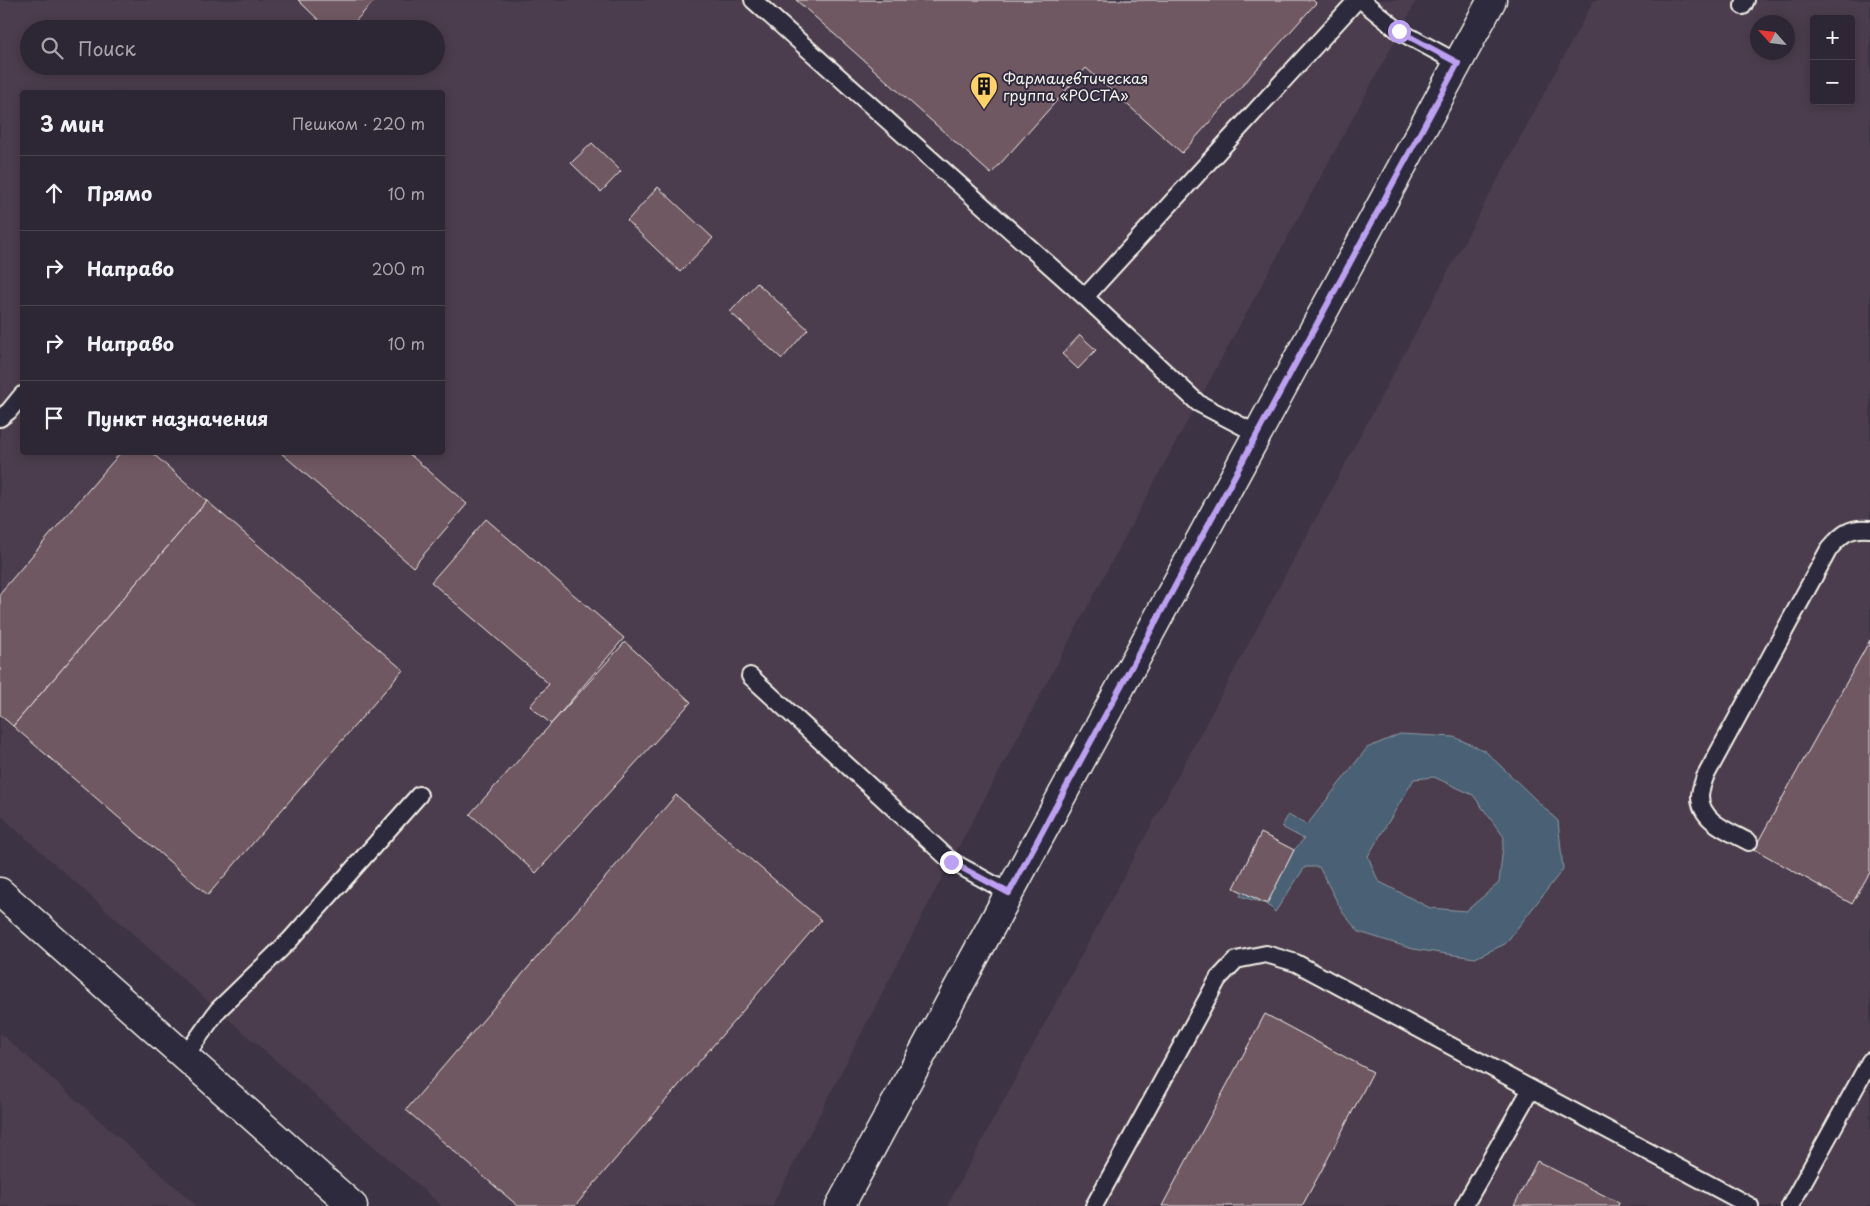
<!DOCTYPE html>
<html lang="ru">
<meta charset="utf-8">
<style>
:root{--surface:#2d2634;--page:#393240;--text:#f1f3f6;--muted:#a7a5ac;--line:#48434f}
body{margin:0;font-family:"Playpen Sans",sans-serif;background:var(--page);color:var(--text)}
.controls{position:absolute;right:15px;top:15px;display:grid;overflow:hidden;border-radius:5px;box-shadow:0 2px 12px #0003}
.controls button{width:45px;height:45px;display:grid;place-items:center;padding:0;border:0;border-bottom:1px solid var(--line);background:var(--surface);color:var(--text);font:25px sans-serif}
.compass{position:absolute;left:1750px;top:15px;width:45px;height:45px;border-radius:50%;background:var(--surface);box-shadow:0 2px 12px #0003;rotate:297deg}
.stop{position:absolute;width:15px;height:15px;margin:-11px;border:4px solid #bca0f2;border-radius:50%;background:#fff}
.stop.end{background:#bca0f2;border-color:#fff;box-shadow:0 1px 5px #0008}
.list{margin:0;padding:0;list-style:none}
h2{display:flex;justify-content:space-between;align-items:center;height:65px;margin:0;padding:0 20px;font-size:21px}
h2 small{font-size:16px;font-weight:400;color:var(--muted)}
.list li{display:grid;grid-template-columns:32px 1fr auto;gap:15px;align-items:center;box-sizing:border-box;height:75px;padding:0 20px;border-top:1px solid var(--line)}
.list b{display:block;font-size:19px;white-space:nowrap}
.list em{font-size:16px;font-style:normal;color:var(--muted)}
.icon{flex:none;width:28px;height:28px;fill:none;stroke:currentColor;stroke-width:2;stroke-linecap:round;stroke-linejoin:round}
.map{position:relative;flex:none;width:1870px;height:1206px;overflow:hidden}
.search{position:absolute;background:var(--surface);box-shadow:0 2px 12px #0003;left:20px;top:20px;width:425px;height:55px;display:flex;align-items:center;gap:12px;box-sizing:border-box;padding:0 18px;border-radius:28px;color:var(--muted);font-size:19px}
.panel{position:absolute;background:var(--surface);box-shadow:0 2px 12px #0003;left:20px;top:90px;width:425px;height:365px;border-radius:5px}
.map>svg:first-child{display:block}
.built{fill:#4c3e4e;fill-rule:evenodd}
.water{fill:#496074;stroke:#8d9aa2;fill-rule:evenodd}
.building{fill:#705864;stroke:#f4f1e8}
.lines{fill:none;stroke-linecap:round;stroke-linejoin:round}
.service-casing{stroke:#f4f1e8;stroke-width:20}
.minor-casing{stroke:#f4f1e8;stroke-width:31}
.service{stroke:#2f2a3d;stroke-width:16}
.minor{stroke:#2f2a3d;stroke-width:28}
.route{stroke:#bca0f2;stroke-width:6}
.labels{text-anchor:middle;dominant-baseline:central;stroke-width:4;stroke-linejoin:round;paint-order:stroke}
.poi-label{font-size:15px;fill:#f4f1e8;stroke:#2f2a3d;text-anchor:start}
</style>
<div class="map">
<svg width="1870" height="1206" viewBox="0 0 1870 1206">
<rect width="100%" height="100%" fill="#3c3345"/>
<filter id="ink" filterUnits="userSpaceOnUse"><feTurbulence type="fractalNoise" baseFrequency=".02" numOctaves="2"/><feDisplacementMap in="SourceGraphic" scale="10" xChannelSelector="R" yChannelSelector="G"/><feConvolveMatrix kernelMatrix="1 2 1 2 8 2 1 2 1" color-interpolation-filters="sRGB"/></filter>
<g filter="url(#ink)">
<g class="built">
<path d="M0,0H1417L1163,466L933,895L772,1206H442L218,1010L0,815ZM29,29H436V66H29ZM22,92H442V452H22Z"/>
<path d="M1594,0H1870V1206H947ZM1814,19H1851V101H1814ZM1758,22H1788V52H1758Z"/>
<path d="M0,1033L197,1206H0Z"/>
</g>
<path class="water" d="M1400,734L1454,737L1485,751L1558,821L1563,869L1505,944L1475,958L1413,949L1359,932L1343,913L1319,867H1305L1275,912L1267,904L1240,896L1250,877L1275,888L1294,850L1304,839L1282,827L1288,815L1307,825L1367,748ZM1434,777L1473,795L1504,837L1499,883L1466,911L1430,908L1378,881L1368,856L1414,779Z"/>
<g class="building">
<path d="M298,0H375L348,29H328Z"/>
<path d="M796,0H1313L1316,3L1182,153L1086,68L991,174Z"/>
<path d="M592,143L621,171L601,192L571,163Z"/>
<path d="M658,187L713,238L680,272L627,221Z"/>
<path d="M757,283L808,329L782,359L730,312Z"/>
<path d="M1080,335L1096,350L1078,369L1062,354Z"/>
<path d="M121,452H151L207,501L13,726L0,715V593Z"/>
<path d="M280,452H407L467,504L413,567Z"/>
<path d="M207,501L403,670L208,895L13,726Z"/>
<path d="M486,519L624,638L551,724L530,706L549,684L431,582Z"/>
<path d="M1870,640V872L1852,904L1754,849Z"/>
<path d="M625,642L691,702L536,873L470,814Z"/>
<path d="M676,795L821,920L575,1206H518L406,1110Z"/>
<path d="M1261,833L1294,850L1267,904L1234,888Z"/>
<path d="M1265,1014L1373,1072L1325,1164L1302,1206H1162Z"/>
<path d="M1537,1161L1619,1203L1618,1206H1514Z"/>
</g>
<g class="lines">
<g class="service-casing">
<g id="service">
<path d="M753,0L1085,297L1198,403L1257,434"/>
<path d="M1361,0L1399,31L1458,63"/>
<path d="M1743,6L1746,0"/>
<path d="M1085,297L1357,0"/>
<path d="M0,418L9,411L22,395"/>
<path d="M750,676L951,861L1009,893"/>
<path d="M1749,842C1731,832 1700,822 1700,796C1700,790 1703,783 1705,777L1829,549C1842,534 1849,527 1870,529"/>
<path d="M185,1056L218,1010L290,940L419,795"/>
<path d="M1094,1206L1218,979L1236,960L1266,954L1296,963L1750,1206"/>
<path d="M1464,1206L1531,1089"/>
<path d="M1790,1206L1870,1061"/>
</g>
</g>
<g class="minor-casing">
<g id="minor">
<path d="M0,892L353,1206"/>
<path d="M840,1206L1492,0"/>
</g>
</g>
<use href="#service" class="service"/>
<use href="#minor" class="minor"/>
</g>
</g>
<g class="lines" filter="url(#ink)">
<path class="route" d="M951,862L1009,893L1458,63L1399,31"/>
</g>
<defs>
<g id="building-pin" transform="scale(1.4375)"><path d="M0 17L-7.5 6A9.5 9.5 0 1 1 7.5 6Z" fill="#ffd166" stroke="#2f2a3d"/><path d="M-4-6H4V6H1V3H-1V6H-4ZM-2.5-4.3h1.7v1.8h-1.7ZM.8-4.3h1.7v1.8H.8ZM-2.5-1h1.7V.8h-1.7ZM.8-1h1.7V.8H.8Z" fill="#111"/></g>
</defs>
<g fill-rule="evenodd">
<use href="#building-pin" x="984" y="86"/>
</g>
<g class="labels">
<g class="poi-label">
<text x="1003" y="77">Фармацевтическая<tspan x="1003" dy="17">группа «РОСТА»</tspan></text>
</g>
</g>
</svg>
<div class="controls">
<button>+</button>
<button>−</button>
</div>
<svg class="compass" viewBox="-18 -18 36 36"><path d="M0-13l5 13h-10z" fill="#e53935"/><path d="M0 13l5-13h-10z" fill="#a7a5ac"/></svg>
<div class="stop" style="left:1399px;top:31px"></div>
<div class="stop end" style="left:951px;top:862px"></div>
<div class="search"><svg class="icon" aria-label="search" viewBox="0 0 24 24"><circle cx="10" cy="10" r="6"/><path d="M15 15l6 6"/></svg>Поиск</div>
<section class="panel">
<h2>3 мин<small>Пешком · 220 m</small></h2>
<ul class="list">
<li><svg class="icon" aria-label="ahead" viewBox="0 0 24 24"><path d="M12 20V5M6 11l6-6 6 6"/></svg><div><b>Прямо</b></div><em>10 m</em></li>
<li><svg class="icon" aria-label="right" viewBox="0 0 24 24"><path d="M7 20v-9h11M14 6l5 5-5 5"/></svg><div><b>Направо</b></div><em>200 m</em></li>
<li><svg class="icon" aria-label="right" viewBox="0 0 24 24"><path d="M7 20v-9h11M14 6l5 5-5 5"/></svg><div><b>Направо</b></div><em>10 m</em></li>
<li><svg class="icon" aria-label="arrive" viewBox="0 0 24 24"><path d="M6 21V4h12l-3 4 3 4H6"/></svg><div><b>Пункт назначения</b></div></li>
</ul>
</section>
</div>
